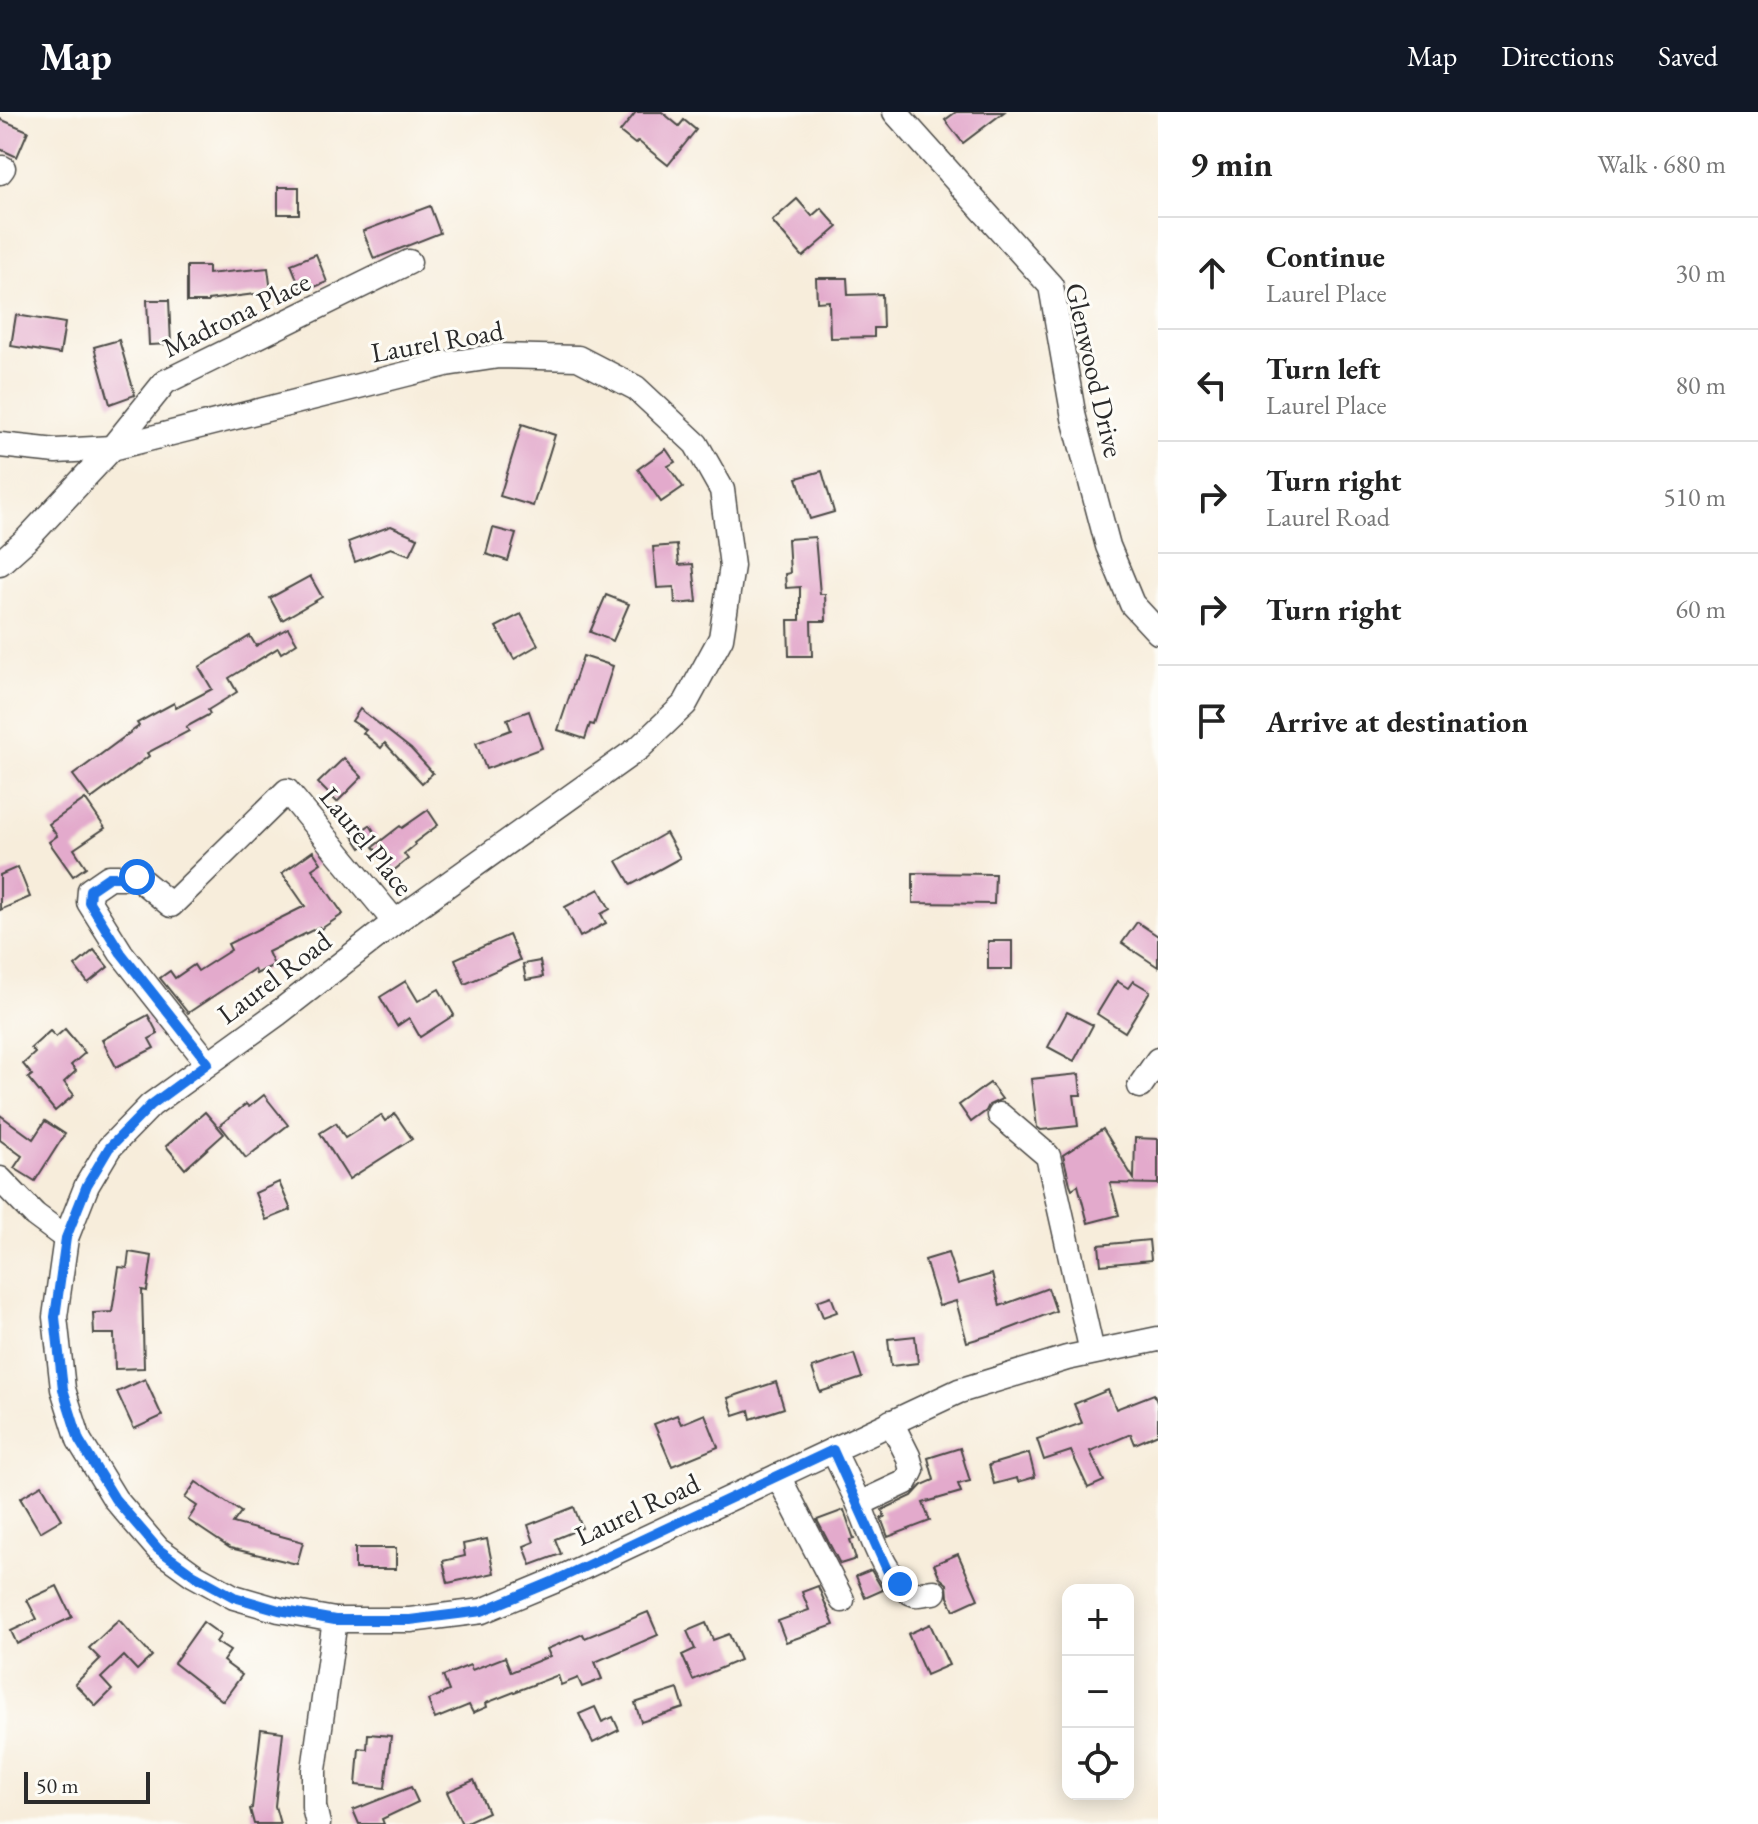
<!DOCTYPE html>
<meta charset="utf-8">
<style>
:root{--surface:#fff;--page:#f2f2f2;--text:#222;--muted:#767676;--line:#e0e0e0;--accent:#111827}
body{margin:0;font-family:"EB Garamond",serif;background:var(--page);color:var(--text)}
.controls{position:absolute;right:24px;bottom:24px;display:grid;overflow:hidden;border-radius:16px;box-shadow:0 4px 20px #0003}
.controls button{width:72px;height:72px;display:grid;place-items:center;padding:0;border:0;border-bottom:2px solid var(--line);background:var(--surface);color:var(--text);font:40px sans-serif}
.scale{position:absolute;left:24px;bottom:20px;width:126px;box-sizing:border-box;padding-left:8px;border:4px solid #2b2b2b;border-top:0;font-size:22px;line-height:28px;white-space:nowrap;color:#2b2b2b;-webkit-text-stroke:6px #fdfcf7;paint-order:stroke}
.stop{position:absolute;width:24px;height:24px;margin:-18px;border:6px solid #1a73e8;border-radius:50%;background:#fff}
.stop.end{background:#1a73e8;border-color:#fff;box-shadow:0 2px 8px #0008}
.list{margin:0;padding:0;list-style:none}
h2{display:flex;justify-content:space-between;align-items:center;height:104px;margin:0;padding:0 32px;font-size:34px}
h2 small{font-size:26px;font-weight:400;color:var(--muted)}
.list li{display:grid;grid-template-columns:52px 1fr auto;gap:24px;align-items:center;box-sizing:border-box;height:112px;padding:0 32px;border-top:2px solid var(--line)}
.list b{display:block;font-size:30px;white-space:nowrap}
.list p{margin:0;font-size:26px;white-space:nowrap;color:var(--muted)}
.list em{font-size:26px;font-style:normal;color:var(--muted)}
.icon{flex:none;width:44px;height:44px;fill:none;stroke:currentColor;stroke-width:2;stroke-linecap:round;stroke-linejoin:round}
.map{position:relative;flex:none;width:1158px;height:1712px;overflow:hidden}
header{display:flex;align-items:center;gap:48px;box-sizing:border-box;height:112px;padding:0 40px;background:var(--accent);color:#fff}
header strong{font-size:38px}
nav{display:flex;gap:44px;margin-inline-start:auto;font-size:28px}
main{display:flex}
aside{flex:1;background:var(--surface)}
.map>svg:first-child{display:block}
.building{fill:#e3aacc}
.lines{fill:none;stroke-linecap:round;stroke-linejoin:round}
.minor-casing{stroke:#4a4845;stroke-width:27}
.minor{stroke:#fff;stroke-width:24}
.route{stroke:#1a73e8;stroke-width:10}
.labels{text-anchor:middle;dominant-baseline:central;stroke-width:6;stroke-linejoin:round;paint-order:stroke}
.street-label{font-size:28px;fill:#2b2b2b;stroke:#fdfcf7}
</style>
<header>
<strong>Map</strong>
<nav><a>Map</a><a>Directions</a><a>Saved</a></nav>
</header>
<main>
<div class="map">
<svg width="1158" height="1712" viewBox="0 0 1158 1712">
<rect width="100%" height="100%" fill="#fdfcf7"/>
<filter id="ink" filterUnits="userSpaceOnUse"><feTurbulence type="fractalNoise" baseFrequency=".0125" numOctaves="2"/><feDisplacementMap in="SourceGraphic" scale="16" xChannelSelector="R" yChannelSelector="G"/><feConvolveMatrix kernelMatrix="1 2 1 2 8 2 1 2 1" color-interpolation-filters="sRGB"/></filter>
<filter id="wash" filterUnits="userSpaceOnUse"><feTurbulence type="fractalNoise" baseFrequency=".006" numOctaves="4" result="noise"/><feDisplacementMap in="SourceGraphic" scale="32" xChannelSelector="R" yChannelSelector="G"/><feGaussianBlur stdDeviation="1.8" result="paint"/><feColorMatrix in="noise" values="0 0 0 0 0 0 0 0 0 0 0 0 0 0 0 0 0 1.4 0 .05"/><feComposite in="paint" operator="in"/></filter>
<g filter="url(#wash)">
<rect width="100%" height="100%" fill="#f7eddb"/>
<g id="blocks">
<g class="building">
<path d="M636,0H662L679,14L684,8L696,18L668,53L638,29L635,32L620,20Z"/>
<path d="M956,0H1004L963,31L945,8Z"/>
<path d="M0,7L28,19L17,45L0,37Z"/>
<rect x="278" y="75" width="21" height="27"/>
<path d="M797,87L812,104L821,96L838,115L803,145L772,109Z"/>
<path d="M430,94L440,121L374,147L363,119Z"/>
<path d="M316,142L327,170L302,180L291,152Z"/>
<path d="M187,154H208V162L268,156L271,180L208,188V190H187Z"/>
<path d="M816,166H847L848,183L882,182L883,216H874V225L830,226L829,189L817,190Z"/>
<path d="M147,188H169L171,232L149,233Z"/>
<path d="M16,203L65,211L60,242L11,234Z"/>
<path d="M119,228L135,283L110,292L94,235Z"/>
<path d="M522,312L555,323L533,394L500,384Z"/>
<path d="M666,337L675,350L668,354L683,375L661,390L638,357Z"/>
<path d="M822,359L834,400L810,407L797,366Z"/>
<path d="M391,414L418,426L410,443L391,436L355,450L348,430Z"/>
<path d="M493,416L516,422L508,449L486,442Z"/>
<path d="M815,425L820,482H825L826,509H811L812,544H789L788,508H800V475L786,476L785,462L790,461L788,427Z"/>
<path d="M677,433L679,453L693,452L697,490L675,492L674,475L657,476L653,435Z"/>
<path d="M310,464L322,485L282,508L270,486Z"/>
<path d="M606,483L629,492L613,529L590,520Z"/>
<path d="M521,502L538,533L514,547L496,515Z"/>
<path d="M288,516L297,531L281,541L278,536L229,566L237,580L208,598L210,602L186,615L189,619L147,641L149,644L91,687L73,663L139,614L137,611L174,591L176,596L212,577L199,555L250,524L256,534Z"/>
<path d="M583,544L613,554L594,613L590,612L585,627L558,618Z"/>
<path d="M360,597L411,637L433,661L422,671L385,631L381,636L363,621L366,618L352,609Z"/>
<path d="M529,599L542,636L486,657L476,631L511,618L507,607Z"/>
<path d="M344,646L362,665L337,690L318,671Z"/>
<path d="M85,687L105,716L74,737L86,755L73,764L49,730L57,724L49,712Z"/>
<path d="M428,698L438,713L414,731L415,733L404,742L408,747L393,759L373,735L400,714L402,716Z"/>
<path d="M370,713L377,724L361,736L353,724Z"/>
<path d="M666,721L680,746L631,773L617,749Z"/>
<path d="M313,739L321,751L312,757L343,802L321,817L319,815L268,840L274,853L256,862L254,857L188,901L160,866L170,859L175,866L194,853L198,859L231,838L228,832L305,794L282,761Z"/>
<path d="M18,755L30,785L0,798V763Z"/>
<path d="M913,761L995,762L994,792L913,791Z"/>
<path d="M599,777L610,797L601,802L606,811L580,825L565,795Z"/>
<path d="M1137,810L1158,824V855L1122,831Z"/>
<path d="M509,823L520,848L465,872L455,847Z"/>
<rect x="988" y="829" width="24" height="28"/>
<path d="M94,838L108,855L88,871L75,854Z"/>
<path d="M540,849L543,865L526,868L523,852Z"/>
<path d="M406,869L418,889L439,877L454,903L420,925L409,906L397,914L380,885Z"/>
<path d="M1117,869L1128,876L1133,869L1150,879L1125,920L1097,902Z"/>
<path d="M1067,900L1093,913L1074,949L1048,935Z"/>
<path d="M148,903L158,922L149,927L154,936L116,955L102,928Z"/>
<path d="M65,917L85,941L71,953L76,959L64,970L74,983L55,999L28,966L32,963L23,952L35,941L31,936L50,919L56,925Z"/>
<path d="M1079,962L1081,983H1074L1078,1014L1041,1018L1037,1015L1031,967Z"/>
<path d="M990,971L1002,987L989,993L986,999L971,1010L959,993Z"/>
<path d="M264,983L288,1013L246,1046L220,1013L246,992L249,995Z"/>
<path d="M205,1000L224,1022L185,1057L166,1034Z"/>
<path d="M395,1002L412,1027L349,1067L320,1021L336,1011L345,1026L381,1003L385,1009Z"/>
<path d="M0,1003L33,1027L45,1009L65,1022L35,1069L14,1056L22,1044L0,1028Z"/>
<path d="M1103,1017L1134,1067L1135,1026L1158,1027V1072L1110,1071L1119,1103L1088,1111L1078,1073L1072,1077L1070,1072L1063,1043Z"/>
<path d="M279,1070L291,1098L266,1108L255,1081Z"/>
<path d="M1149,1128L1151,1148L1101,1153L1099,1133Z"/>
<path d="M129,1140L152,1144L147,1179L142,1178L144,1256L115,1257L114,1222H94L93,1201L112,1200L119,1155L127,1156Z"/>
<path d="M948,1141L958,1172L992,1162L1000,1194L1048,1176L1056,1199L1001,1220L967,1230L956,1189L939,1194L925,1148Z"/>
<path d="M831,1184L837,1200L823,1205L817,1189Z"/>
<path d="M915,1224L918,1251L891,1254L888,1227Z"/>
<path d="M854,1242L862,1266L820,1280L812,1256Z"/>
<path d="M145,1267L162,1304L134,1317L117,1280Z"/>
<path d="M776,1270L784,1296L751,1307L749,1298L734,1303L728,1286Z"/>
<path d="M1108,1278L1116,1297L1154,1282L1158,1293V1322L1135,1332L1131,1322L1090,1339L1104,1369L1088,1376L1071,1339L1044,1348L1037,1327L1082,1311L1074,1292Z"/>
<path d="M705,1302L718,1335L672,1354L654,1312L677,1303L681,1312Z"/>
<path d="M960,1336L970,1369L958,1372L961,1380L923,1391L930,1409L888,1425L881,1406L885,1405L882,1398L912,1384L922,1373L934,1368L928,1346Z"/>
<path d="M1029,1341L1035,1365L1018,1370L1017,1366L994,1372L989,1353Z"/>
<path d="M196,1370L241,1400L233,1411L303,1430L297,1452L230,1436L188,1408L197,1394L185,1386Z"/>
<path d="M42,1373L62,1407L40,1420L20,1386Z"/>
<path d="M574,1395L582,1416L555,1427L561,1442L531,1453L524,1434L534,1430L528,1413Z"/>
<path d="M844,1398L854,1427L850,1428L856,1447L840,1452L817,1408Z"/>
<path d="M487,1427L494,1461L448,1471L443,1449L465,1444L463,1432Z"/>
<rect x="355" y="1436" width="41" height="21"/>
<path d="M958,1442L978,1487L954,1498L948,1485L947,1472L940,1466L934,1452Z"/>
<path d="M871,1458L883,1478L865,1486L856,1464Z"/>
<path d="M57,1474L72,1505L17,1532L11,1519L37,1507L27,1488Z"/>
<path d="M818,1474L834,1513L786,1530L778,1509L809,1498L802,1480Z"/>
<path d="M648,1500L658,1523L595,1550L602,1567L582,1575L578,1566L561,1573L558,1563L486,1591L487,1595L473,1601L469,1593L435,1607L428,1588L449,1579L443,1564L470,1553L472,1558L505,1545L511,1560L550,1544L547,1537L583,1522L585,1526Z"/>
<path d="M119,1508L152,1544L137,1558L124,1544L101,1566L112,1578L96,1594L75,1572L100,1547L89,1536Z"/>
<path d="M203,1510L221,1523L216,1530L230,1539L223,1549L242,1563L223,1589L174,1551Z"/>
<path d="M706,1511L713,1528L729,1522L740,1548L693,1568L682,1543L695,1537L687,1519Z"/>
<path d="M930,1512L949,1553L926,1563L908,1522Z"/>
<path d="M678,1577L684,1596L641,1610L635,1591Z"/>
<path d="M595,1595L602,1610L613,1605L619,1618L593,1631L579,1602Z"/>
<path d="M261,1617L283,1620L275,1694L280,1712H254L250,1697L252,1696Z"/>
<path d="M368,1622L391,1624L385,1676L356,1673L359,1636L367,1637Z"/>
<path d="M474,1668L488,1700L462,1712L447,1680Z"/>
<path d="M411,1675L418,1690L382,1707L384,1712H359L353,1698Z"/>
</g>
</g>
</g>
<g filter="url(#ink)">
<use href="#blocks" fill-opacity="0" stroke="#4a4845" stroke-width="2"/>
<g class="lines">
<g class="minor-casing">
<g id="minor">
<path d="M895,0L1051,174L1074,306L1108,434L1132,492L1158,520"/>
<path d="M0,60L3,56"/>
<path d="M0,333L56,339L112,336L446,252L499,244L578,246L636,276L696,332L722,378L732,454L721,526L685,592L639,636L395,810L277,902L151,993L109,1036L87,1073L66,1126L55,1205L63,1277L79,1328L115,1387L158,1437L194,1463L234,1485L279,1498L335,1508H410L482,1499L554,1469L959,1279L1067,1246L1158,1227"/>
<path d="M0,451L28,426L112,336L165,270L409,150"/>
<path d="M208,951L121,841L89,790L90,778L109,765H137L171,793L287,679L395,810"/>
<path d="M1140,974L1158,948"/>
<path d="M1000,1003L1048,1044L1092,1240"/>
<path d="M0,1067L35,1103L66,1126"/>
<path d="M833,1338L859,1392L906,1370L912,1358L908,1344L891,1310"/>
<path d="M778,1364L842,1488"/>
<path d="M859,1392C870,1418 885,1473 915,1482C920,1483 929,1480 934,1480"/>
<path d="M318,1712L314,1695V1658L335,1508"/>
</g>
</g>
<use href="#minor" class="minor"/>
</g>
</g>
<g class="lines" filter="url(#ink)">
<path class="route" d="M137,765H109L90,778L89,790L121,841L208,951L151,993L109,1036L87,1073L66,1126L55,1205L63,1277L79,1328L115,1387L158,1437L194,1463L234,1485L279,1498L335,1508H410L482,1499L554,1469L833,1338L888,1460L900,1472"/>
</g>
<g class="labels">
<g class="street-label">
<text transform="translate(236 202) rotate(-26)">Madrona Place</text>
<text transform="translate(437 229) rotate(-10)">Laurel Road</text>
<text transform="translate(1095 258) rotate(77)">Glenwood Drive</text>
<text transform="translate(367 729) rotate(51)">Laurel Place</text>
<text transform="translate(274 865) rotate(-37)">Laurel Road</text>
<text transform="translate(637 1397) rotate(-25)">Laurel Road</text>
</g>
</g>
</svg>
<div class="controls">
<button>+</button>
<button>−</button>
<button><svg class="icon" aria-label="locate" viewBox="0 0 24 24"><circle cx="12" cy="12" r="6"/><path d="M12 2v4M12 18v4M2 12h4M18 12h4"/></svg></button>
</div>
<div class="scale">50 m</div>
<div class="stop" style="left:137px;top:765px"></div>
<div class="stop end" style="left:900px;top:1472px"></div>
</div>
<aside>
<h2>9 min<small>Walk · 680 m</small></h2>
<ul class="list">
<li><svg class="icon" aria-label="ahead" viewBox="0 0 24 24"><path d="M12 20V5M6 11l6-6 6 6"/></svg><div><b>Continue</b><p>Laurel Place</p></div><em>30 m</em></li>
<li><svg class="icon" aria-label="left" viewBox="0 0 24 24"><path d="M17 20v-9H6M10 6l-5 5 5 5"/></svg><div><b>Turn left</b><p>Laurel Place</p></div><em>80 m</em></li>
<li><svg class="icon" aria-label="right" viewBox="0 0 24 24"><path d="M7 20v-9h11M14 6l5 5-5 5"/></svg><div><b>Turn right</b><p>Laurel Road</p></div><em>510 m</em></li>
<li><svg class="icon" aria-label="right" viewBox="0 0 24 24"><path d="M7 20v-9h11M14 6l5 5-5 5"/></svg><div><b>Turn right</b></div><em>60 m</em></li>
<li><svg class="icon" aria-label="arrive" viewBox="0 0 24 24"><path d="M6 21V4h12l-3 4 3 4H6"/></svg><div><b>Arrive at destination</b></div></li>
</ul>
</aside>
</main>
